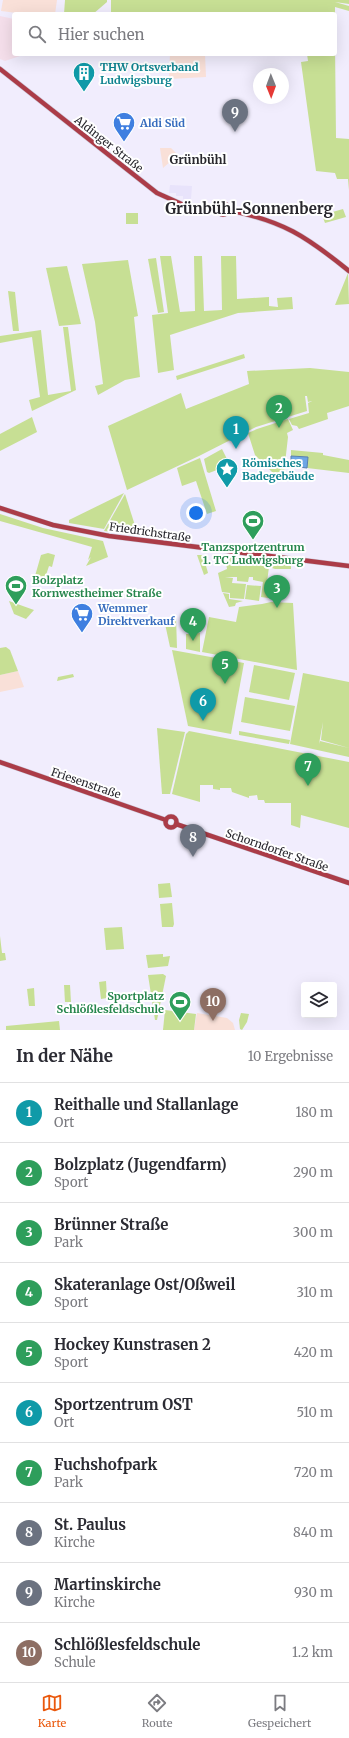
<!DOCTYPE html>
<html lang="de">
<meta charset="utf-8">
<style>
:root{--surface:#fff;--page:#f7f7f7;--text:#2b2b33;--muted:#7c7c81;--line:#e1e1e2;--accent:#ea580c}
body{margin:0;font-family:Merriweather,serif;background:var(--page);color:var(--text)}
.controls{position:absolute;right:12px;bottom:12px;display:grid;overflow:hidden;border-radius:4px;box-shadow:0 4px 16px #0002}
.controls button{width:36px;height:36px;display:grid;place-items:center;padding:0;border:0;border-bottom:1px solid var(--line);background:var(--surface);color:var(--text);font:20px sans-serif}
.compass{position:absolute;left:253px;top:68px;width:36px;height:36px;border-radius:50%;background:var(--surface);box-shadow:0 4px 16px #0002;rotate:179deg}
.you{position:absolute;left:196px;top:513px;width:14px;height:14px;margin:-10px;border:3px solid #fff;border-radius:50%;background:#1a73e8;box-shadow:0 0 0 6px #1a73e833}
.badge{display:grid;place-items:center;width:26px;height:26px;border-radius:50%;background:var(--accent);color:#fff;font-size:13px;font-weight:700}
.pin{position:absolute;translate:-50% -33px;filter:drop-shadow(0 1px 2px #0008)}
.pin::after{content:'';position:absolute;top:21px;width:14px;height:12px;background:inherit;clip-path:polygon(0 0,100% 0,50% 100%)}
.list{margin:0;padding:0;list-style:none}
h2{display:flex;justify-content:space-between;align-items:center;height:52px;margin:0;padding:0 16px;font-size:17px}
h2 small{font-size:13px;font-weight:400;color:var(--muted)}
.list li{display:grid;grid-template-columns:26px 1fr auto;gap:12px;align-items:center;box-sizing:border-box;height:60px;padding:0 16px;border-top:1px solid var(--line)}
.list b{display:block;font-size:15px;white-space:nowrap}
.list p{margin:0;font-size:13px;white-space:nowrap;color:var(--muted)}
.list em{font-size:13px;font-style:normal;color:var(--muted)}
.icon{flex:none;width:22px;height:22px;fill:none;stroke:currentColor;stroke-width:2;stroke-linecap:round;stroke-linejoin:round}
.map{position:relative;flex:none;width:349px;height:1030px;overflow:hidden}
.search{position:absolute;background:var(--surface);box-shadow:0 4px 16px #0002;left:12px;right:12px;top:12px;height:44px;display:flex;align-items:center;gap:10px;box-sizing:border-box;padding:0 14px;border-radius:4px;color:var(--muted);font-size:15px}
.sheet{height:652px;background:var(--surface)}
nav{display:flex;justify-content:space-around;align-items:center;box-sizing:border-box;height:56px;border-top:1px solid var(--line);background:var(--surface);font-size:11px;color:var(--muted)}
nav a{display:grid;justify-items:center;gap:2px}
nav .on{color:var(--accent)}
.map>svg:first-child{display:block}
.commercial{fill:#f5dfeb}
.built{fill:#e8e3fb}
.education{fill:#f9e0d8}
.green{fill:#c7df94}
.water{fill:#6ea6e6;stroke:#5980ae}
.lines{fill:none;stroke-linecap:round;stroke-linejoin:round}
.major-casing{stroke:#cdc9d8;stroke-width:5.5}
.major{stroke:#ab3c48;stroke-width:4.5}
.labels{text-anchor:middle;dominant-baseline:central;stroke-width:4;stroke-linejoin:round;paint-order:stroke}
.culture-label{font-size:11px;font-weight:bold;fill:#0d838f;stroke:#fff;text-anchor:start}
.shop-label{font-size:11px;font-weight:bold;fill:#366cbe;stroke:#fff;text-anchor:start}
.street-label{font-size:11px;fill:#28272d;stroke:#fff}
.leisure-label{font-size:11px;font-weight:bold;fill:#27864d;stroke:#fff}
.neighbourhood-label{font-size:12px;font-weight:bold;fill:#28272d;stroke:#fff}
.district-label{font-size:15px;font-weight:bold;fill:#28272d;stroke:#fff}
</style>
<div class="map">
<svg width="349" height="1030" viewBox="0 0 349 1030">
<rect width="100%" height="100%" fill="#f1edfd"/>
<path class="commercial" d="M0,16L14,19V54H26L5,61L0,59Z"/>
<path class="built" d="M170,185L192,186L191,199H183V196H176V193H169Z"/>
<g class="education">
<path d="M3,0H57L55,14H25L1,11Z"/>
<path d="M170,54H205L206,77L169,79Z"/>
<path d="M160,148H171L178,155L163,168Z"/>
<path d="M18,671L24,687L0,692V675Z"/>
<path d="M197,1013L227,1018L233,1023L235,1030H194Z"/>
</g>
<g class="green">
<path d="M65,0H107V2L93,14H64Z"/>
<path d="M111,0H349V4L335,2L349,6V11L335,7V14H111Z"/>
<path d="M335,44L336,138L349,139V190L348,179H337L335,173L316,171L301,62L308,61L307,54H335Z"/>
<path d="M343,209L346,217L325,223L322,215Z"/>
<rect x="126" y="213" width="12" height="11"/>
<path d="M160,256H171L180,312L195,311L194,256H202L204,311L222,310L221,256H236L237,299L269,297V306L278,307L277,298L292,297L293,309L238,313L170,335L174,370L158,373L152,315L168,313Z"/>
<path d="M156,258L164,312L158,313L148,259Z"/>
<path d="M128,260L138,316L134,317L140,377L125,380L98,395L95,386L103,384L95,322L82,264Z"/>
<path d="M67,266L81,324L59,326L46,268Z"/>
<path d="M348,273L349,304L335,305Z"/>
<path d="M8,291L15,292L19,331H13Z"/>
<path d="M63,327H68L76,390L32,411L29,400L40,397L32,337L0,343V336L41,330L48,395L71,391Z"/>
<path d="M244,354L245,358L177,380L176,376Z"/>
<path d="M310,368L349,372V406L327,413L328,419L299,429L297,426L292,425L289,419L309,413L308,403L312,401L308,402L307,396H305L307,411L256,427L199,456L127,490L108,426L181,393L186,409L249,384L247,371Z"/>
<path d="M32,417L37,432L0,451V434Z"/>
<path d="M288,419L293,430L287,433L288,437L283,481H281L255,455L248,433L257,429Z"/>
<path d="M222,449L230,465L209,473L207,472L204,459Z"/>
<path d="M291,450L323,453V455L349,460V473L307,468L308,457L291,456Z"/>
<path d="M200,458L216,511L207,514L196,481L182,486L177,468Z"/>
<path d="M124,493L104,529L69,523V520Z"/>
<path d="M125,494L138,535L104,531Z"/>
<path d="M0,514L43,528L103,541L108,557L86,566L91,557L88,560L92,547L0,521Z"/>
<path d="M48,553L55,555L52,567L49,566L45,578L35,576L41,555Z"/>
<path d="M197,555H203L208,573L204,575Z"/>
<path d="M225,556L271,562L291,566V569H275L269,567L255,565L269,567L267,582L270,583L268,598L261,597L263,582L253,580V577H249L248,582L237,581V577H225L233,578L232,583L246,584L244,599L230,598V593L222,592L218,573L227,569Z"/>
<path d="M247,585L261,586L259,601L245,599Z"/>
<path d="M223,593L229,594V599L243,601L236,603L235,606L229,607Z"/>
<path d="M9,601L34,610L26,619L14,614Z"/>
<path d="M271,602L293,603L297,670L202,652L209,617L236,622L239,607L262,604L261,610L262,604Z"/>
<path d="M176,617L177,648L170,647L164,619Z"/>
<path d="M200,633V652L186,649V634Z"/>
<path d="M6,647L10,650L18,671L0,675V648Z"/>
<path d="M172,650L244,663L231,734L188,726Z"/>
<path d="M254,665L295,673L289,700L249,692Z"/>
<path d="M303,673L349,682V748L321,740L323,722L319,744L320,741L349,748V757L290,744Z"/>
<path d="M73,674L74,677L57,681L58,677Z"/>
<path d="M245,697L295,706L290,731L241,722Z"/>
<path d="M157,728L185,732L170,794H162Z"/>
<path d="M189,731L349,762V828L301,815L300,828L291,825V803H265L264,800H258L257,795L249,796V798L232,792L231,788H220V790L213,789V785H200V802L172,794L186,734Z"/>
<path d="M239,731L290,740L289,744L239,735Z"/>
<path d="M170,883L172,897L159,898L158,884Z"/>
<path d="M172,903L174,924L173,927H162L160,904Z"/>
<path d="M122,927L124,949L106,950L104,928Z"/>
<path d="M0,936L2,953H5L6,960L0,961Z"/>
<path d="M163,954V957L170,956L168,966L148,968L146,955Z"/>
<path d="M163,974L166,976L157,1020H155L148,975Z"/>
<path d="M106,981L107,998L101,999L99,982Z"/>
<path d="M64,985H70L71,1002H65Z"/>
<path d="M34,988L35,1006H29L27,989Z"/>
<path d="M165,1010L196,1014L194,1030H163Z"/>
<path d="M241,1013L249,1014L247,1022L242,1030L240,1029L239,1020Z"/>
<path d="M59,1021L60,1030H6V1026Z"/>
</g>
<path class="water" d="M291,456L308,457L307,468L291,466Z"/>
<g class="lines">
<g class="major-casing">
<g id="major">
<path d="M0,69L157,193L186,206L217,210"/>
<circle cx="223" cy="209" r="5.5"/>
<path d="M228,210C283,221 306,236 349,271"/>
<path d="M0,508L53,525L109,536L349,566"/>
<path d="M0,762L166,820"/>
<circle cx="171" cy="822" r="5.5"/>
<path d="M176,824L349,883"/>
</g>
</g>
<use href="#major" class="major"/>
</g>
<defs>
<g id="building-pin" transform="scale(1.15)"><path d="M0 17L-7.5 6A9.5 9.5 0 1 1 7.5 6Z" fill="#0f9aa8" stroke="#fff"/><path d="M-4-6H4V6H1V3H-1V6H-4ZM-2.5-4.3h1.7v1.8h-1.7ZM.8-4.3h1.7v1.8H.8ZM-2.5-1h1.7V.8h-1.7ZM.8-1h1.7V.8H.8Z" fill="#fff"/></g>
<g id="supermarket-pin" transform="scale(1.15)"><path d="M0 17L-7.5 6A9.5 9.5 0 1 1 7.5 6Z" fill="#3f7fe0" stroke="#fff"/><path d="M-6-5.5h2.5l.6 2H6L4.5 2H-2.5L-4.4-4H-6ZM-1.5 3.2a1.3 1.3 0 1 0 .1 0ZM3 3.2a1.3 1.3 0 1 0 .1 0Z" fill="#fff"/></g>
<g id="sight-pin" transform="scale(1.15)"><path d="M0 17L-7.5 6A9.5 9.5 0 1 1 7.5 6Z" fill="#0f9aa8" stroke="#fff"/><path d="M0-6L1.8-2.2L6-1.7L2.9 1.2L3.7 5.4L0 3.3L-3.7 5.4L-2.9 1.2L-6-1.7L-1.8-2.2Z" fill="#fff"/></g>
<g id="stadium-pin" transform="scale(1.15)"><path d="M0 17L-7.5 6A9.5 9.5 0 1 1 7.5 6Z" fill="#2e9e5b" stroke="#fff"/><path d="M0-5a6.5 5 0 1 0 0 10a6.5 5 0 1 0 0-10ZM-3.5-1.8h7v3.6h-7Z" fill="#fff"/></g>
</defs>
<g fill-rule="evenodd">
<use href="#building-pin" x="84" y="73"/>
<use href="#supermarket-pin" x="124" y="123"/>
<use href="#sight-pin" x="227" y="469"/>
<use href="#stadium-pin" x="253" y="521"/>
<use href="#stadium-pin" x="16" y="586"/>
<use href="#supermarket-pin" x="82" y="614"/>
<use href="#stadium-pin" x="180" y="1002"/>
</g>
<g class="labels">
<g class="culture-label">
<text x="100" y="67">THW Ortsverband<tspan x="100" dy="13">Ludwigsburg</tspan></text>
<text x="242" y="463">Römisches<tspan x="242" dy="13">Badegebäude</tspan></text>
</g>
<g class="shop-label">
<text x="140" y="123">Aldi Süd</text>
<text x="98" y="608">Wemmer<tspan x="98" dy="13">Direktverkauf</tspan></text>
</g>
<g class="street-label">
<text transform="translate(109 144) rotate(38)">Aldinger Straße</text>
<text transform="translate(150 532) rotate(8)">Friedrichstraße</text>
<text transform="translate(86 783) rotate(19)">Friesenstraße</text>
<text transform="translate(277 850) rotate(19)">Schorndorfer Straße</text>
</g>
<g class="leisure-label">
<text x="253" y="547">Tanzsportzentrum<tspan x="253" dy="13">1. TC Ludwigsburg</tspan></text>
<text x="32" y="580" text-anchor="start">Bolzplatz<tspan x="32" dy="13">Kornwestheimer Straße</tspan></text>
<text x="164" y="996" text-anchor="end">Sportplatz<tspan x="164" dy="13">Schlößlesfeldschule</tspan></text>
</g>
<g class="neighbourhood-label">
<text x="198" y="159">Grünbühl</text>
</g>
<g class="district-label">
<text x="249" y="208">Grünbühl-Sonnenberg</text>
</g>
</g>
</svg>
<div class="controls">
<button><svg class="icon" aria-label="layers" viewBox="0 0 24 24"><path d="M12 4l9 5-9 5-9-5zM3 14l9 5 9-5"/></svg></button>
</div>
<svg class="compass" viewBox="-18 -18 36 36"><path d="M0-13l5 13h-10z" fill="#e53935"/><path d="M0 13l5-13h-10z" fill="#7c7c81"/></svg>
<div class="you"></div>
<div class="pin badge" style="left:236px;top:449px;background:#0f9aa8">1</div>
<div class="pin badge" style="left:279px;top:428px;background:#2e9e5b">2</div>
<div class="pin badge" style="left:277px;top:608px;background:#2e9e5b">3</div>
<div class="pin badge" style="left:193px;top:641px;background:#2e9e5b">4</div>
<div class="pin badge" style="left:225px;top:684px;background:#2e9e5b">5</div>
<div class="pin badge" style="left:203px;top:721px;background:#0f9aa8">6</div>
<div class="pin badge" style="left:308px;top:786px;background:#2e9e5b">7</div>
<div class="pin badge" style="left:193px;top:857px;background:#6b7280">8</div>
<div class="pin badge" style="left:235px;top:132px;background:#6b7280">9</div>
<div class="pin badge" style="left:213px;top:1021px;background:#8d6e63">10</div>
<div class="search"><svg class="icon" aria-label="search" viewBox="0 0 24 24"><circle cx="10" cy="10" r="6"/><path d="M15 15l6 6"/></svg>Hier suchen</div>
</div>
<section class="sheet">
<h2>In der Nähe<small>10 Ergebnisse</small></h2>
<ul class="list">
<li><span class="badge" style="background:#0f9aa8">1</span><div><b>Reithalle und Stallanlage</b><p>Ort</p></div><em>180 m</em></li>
<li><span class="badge" style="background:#2e9e5b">2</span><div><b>Bolzplatz (Jugendfarm)</b><p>Sport</p></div><em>290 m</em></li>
<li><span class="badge" style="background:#2e9e5b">3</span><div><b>Brünner Straße</b><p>Park</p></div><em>300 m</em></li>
<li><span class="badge" style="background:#2e9e5b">4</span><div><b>Skateranlage Ost/Oßweil</b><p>Sport</p></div><em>310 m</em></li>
<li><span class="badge" style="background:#2e9e5b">5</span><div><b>Hockey Kunstrasen 2</b><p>Sport</p></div><em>420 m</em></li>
<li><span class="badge" style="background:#0f9aa8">6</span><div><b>Sportzentrum OST</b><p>Ort</p></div><em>510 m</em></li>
<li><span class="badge" style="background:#2e9e5b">7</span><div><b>Fuchshofpark</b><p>Park</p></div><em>720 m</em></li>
<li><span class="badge" style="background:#6b7280">8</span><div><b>St. Paulus</b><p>Kirche</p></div><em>840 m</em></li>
<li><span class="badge" style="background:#6b7280">9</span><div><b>Martinskirche</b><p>Kirche</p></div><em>930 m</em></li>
<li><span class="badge" style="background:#8d6e63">10</span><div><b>Schlößlesfeldschule</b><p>Schule</p></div><em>1.2 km</em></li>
</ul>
</section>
<nav>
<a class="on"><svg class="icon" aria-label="map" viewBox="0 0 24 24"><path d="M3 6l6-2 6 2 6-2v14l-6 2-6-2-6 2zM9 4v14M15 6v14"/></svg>Karte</a>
<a><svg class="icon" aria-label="directions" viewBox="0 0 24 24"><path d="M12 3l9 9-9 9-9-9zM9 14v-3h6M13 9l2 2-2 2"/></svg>Route</a>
<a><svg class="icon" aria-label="saved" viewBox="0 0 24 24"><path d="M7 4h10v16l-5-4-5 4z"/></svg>Gespeichert</a>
</nav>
